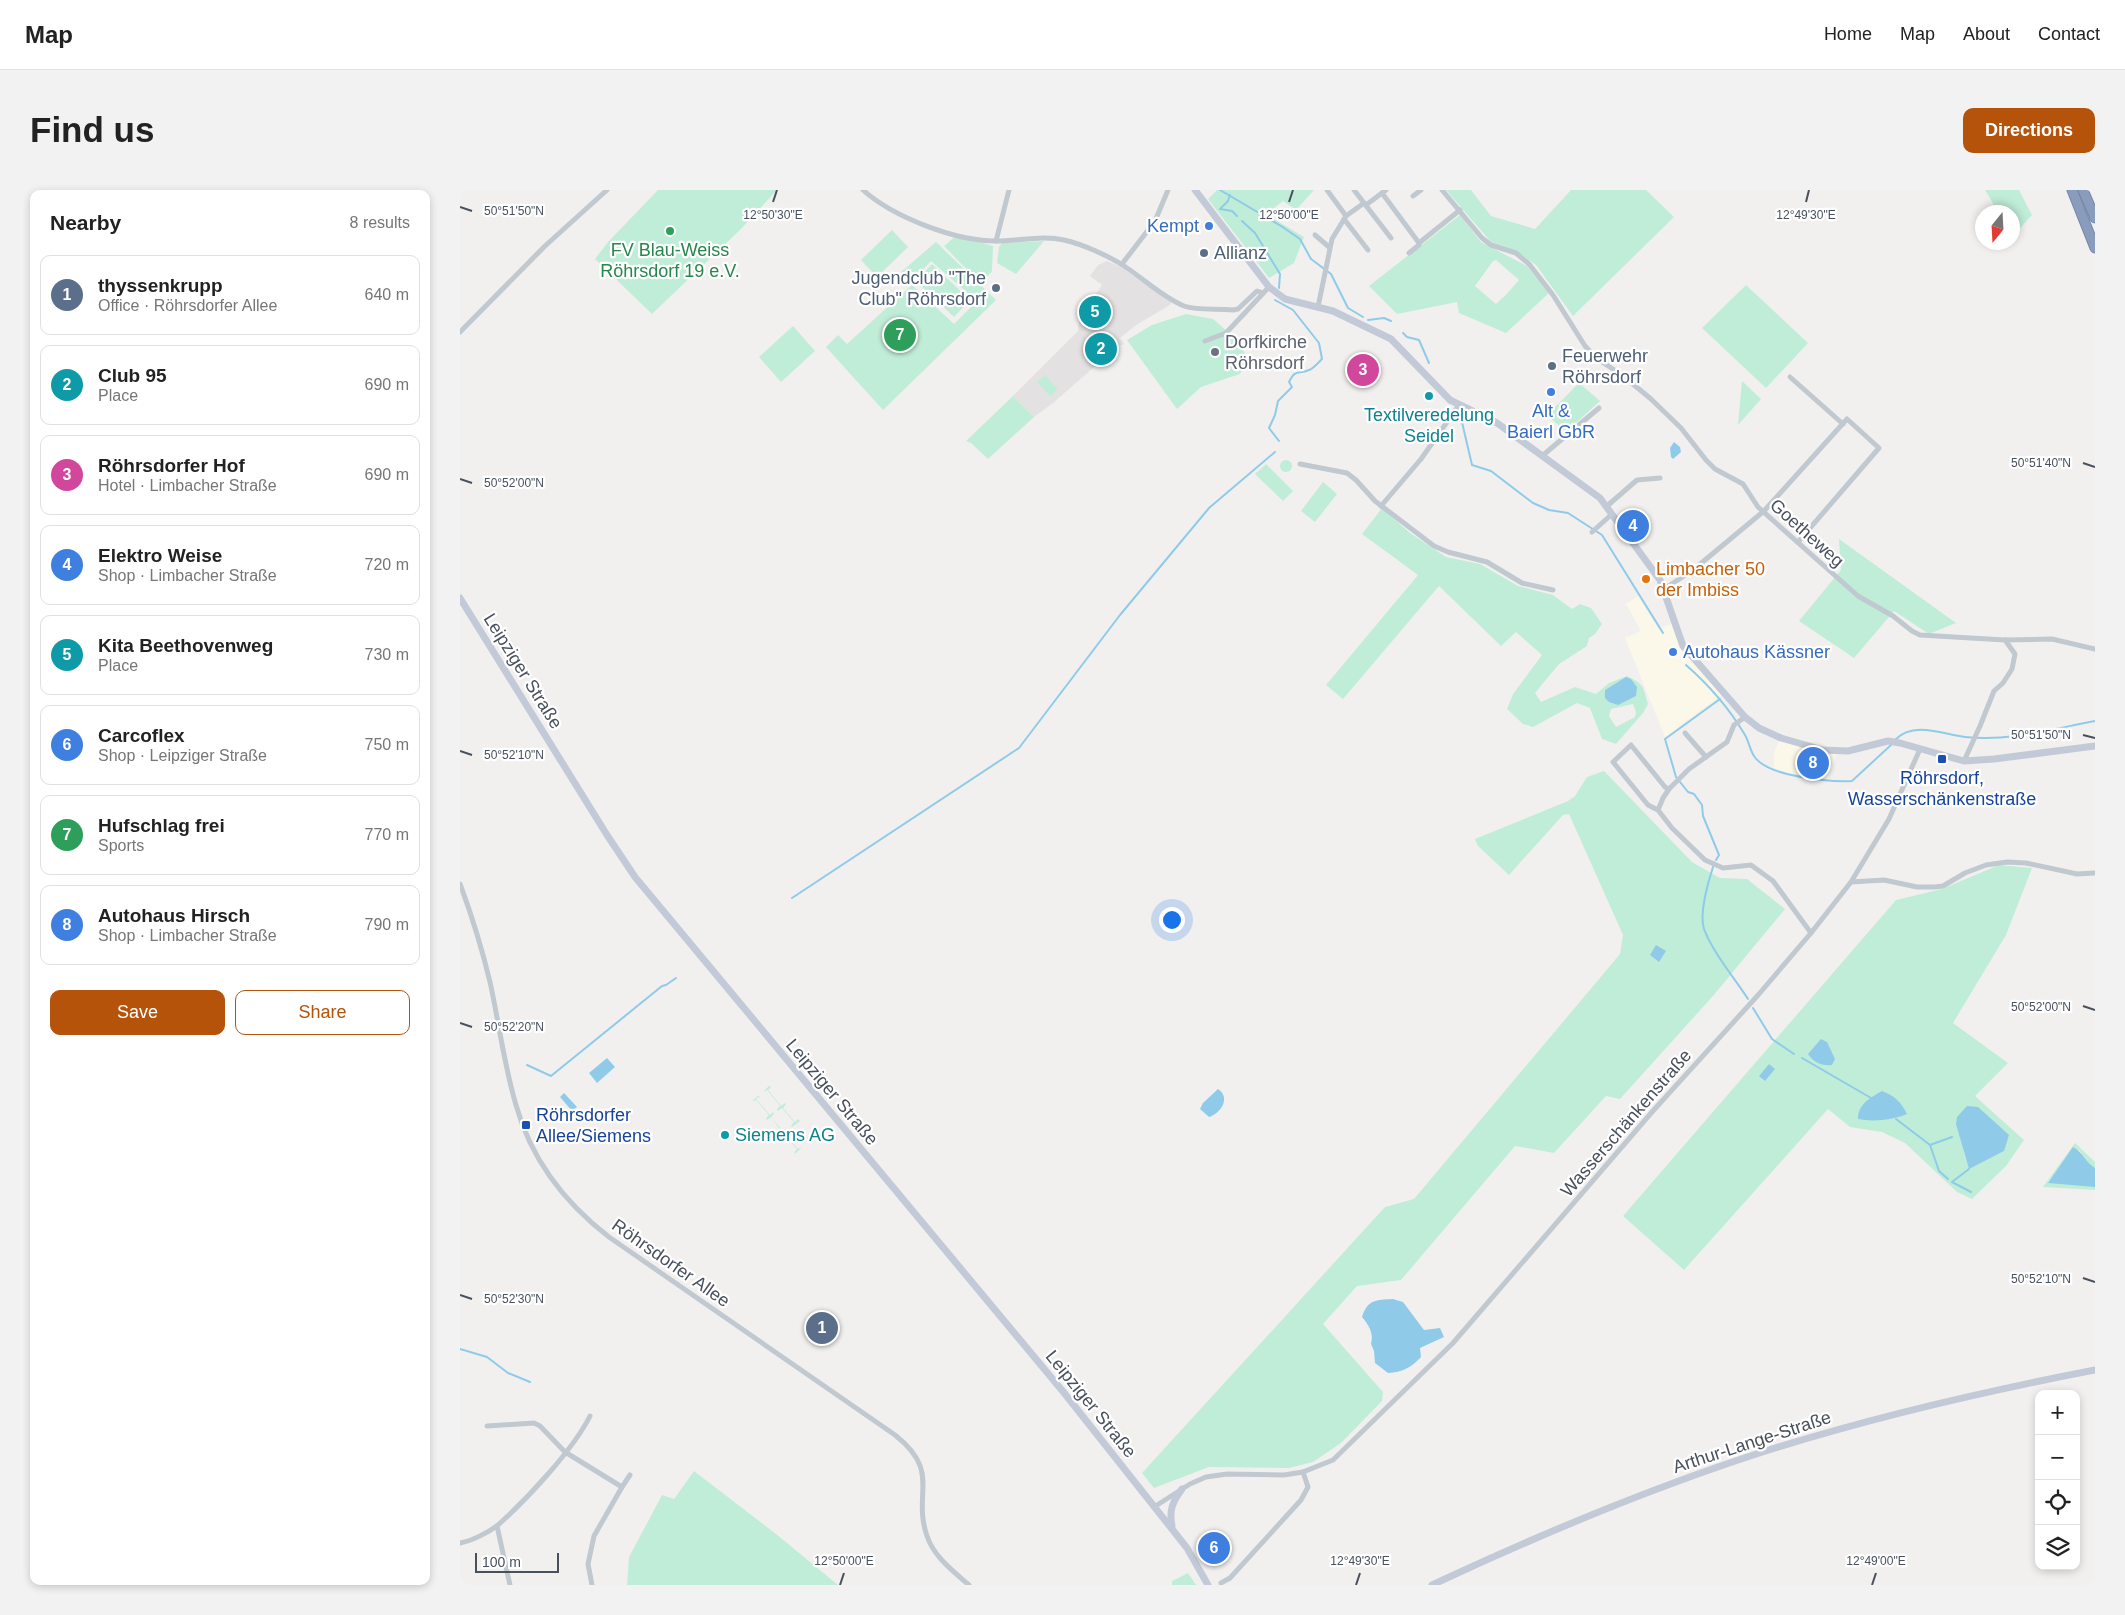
<!DOCTYPE html>
<meta charset="utf-8">
<style>
:root{--surface:#fff;--page:#f2f2f2;--text:#222;--muted:#767676;--line:#e0e0e0;--accent:#b45309}
body{margin:0;font-family:Helvetica,sans-serif;background:var(--page);color:var(--text)}
.controls{position:absolute;right:15px;bottom:15px;display:grid;overflow:hidden;border-radius:10px;box-shadow:0 2px 8px #0003}
.controls button{width:45px;height:45px;display:grid;place-items:center;padding:0;border:0;border-bottom:1px solid var(--line);background:var(--surface);color:var(--text);font:25px sans-serif}
.compass{position:absolute;left:1515px;top:15px;width:45px;height:45px;border-radius:50%;background:var(--surface);box-shadow:0 2px 8px #0003;rotate:198deg}
.scale{position:absolute;left:15px;bottom:12px;width:84px;box-sizing:border-box;padding-left:5px;border:2px solid #48505c;border-top:0;font-size:14px;line-height:18px;white-space:nowrap;color:#48505c;-webkit-text-stroke:4px #fff;paint-order:stroke}
.you{position:absolute;left:711px;top:729px;width:18px;height:18px;margin:-12px;border:4px solid #fff;border-radius:50%;background:#1a73e8;box-shadow:0 0 0 8px #1a73e833}
.badge{display:grid;place-items:center;width:32px;height:32px;border-radius:50%;background:var(--accent);color:#fff;font-size:16px;font-weight:700}
.pin{position:absolute;translate:-50% -50%;border:2px solid #fff;box-shadow:0 1px 5px #0006}
.list{margin:0;padding:0;list-style:none}
h2{display:flex;justify-content:space-between;align-items:center;height:65px;margin:0;padding:0 20px;font-size:21px}
h2 small{font-size:16px;font-weight:400;color:var(--muted)}
.list li{display:grid;grid-template-columns:32px 1fr auto;gap:15px;align-items:center;box-sizing:border-box;height:80px;margin:0 10px 10px;padding:0 10px;border:1px solid var(--line);border-radius:10px}
.list b{display:block;font-size:19px;white-space:nowrap}
.list p{margin:0;font-size:16px;white-space:nowrap;color:var(--muted)}
.list em{font-size:16px;font-style:normal;color:var(--muted)}
.actions{display:flex;gap:10px;padding:15px 20px}
.actions a{flex:1;padding:11px 0;border:1px solid var(--accent);border-radius:10px;text-align:center;font-size:18px;color:var(--accent)}
.actions .main{background:var(--accent);color:#fff}
.icon{flex:none;width:28px;height:28px;fill:none;stroke:currentColor;stroke-width:2;stroke-linecap:round;stroke-linejoin:round}
.map{position:relative;flex:none;width:1635px;height:1395px;overflow:hidden;border-radius:10px}
header{display:flex;align-items:center;gap:30px;box-sizing:border-box;height:70px;padding:0 25px;background:var(--surface);border-bottom:1px solid var(--line)}
header strong{font-size:24px}
nav{display:flex;gap:28px;margin-inline-start:auto;font-size:18px}
.intro{display:flex;align-items:center;justify-content:space-between;box-sizing:border-box;height:120px;padding:0 30px}
h1{margin:0;font-size:35px}
.button{padding:12px 22px;border-radius:10px;background:var(--accent);color:#fff;font-size:18px;font-weight:700}
main{display:flex;gap:30px;padding:0 30px}
aside{flex:1;background:var(--surface);border-radius:10px;box-shadow:0 2px 8px #0003}
.map>svg:first-child{display:block}
.commercial{fill:#fbf8ea}
.education{fill:#e3e1e1}
.green{fill:#c0edd7;fill-rule:evenodd}
.water{fill:#8fcbe8}
.lines{fill:none;stroke-linecap:round;stroke-linejoin:round}
.stream{stroke:#8fcbe8;stroke-width:2}
.highway-casing{stroke:#7587a7;stroke-width:11}
.street{stroke:#c0c8d0;stroke-width:5}
.secondary{stroke:#c3cad7;stroke-width:7}
.highway{stroke:#899cbc;stroke-width:9}
.ticks{fill:none;stroke:#48505c;stroke-width:2}
.shop-dot{fill:#3f7fe0;stroke:#fff;stroke-width:2}
.leisure-dot{fill:#2e9e5b;stroke:#fff;stroke-width:2}
.service-dot{fill:#5c6f8a;stroke:#fff;stroke-width:2}
.worship-dot{fill:#6b7280;stroke:#fff;stroke-width:2}
.culture-dot{fill:#0f9aa8;stroke:#fff;stroke-width:2}
.food-dot{fill:#e8710a;stroke:#fff;stroke-width:2}
.transit-dot{fill:#1a4fb4;stroke:#fff;stroke-width:2}
.labels{text-anchor:middle;dominant-baseline:central;stroke-width:4.5;stroke-linejoin:round;paint-order:stroke}
.shop-label{font-size:18px;fill:#366cbe;stroke:#fff;text-anchor:end}
.leisure-label{font-size:18px;fill:#27864d;stroke:#fff}
.service-label{font-size:18px;fill:#4e5e75;stroke:#fff;text-anchor:start}
.worship-label{font-size:18px;fill:#5b616d;stroke:#fff;text-anchor:start}
.culture-label{font-size:18px;fill:#0d838f;stroke:#fff}
.street-label{font-size:18px;fill:#48505c;stroke:#fff}
.food-label{font-size:18px;fill:#c56008;stroke:#fff;text-anchor:start}
.transit-label{font-size:18px;fill:#164399;stroke:#fff}
.ticks-label{font-size:12px;text-anchor:middle;fill:#48505c;stroke:#fff;stroke-width:4.5;stroke-linejoin:round;paint-order:stroke}
</style>
<header>
<strong>Map</strong>
<nav><a>Home</a><a>Map</a><a>About</a><a>Contact</a></nav>
</header>
<div class="intro"><h1>Find us</h1><a class="button">Directions</a></div>
<main>
<aside>
<h2>Nearby<small>8 results</small></h2>
<ul class="list">
<li><span class="badge" style="background:#5c6f8a">1</span><div><b>thyssenkrupp</b><p>Office · Röhrsdorfer Allee</p></div><em>640 m</em></li>
<li><span class="badge" style="background:#0f9aa8">2</span><div><b>Club 95</b><p>Place</p></div><em>690 m</em></li>
<li><span class="badge" style="background:#d1479c">3</span><div><b>Röhrsdorfer Hof</b><p>Hotel · Limbacher Straße</p></div><em>690 m</em></li>
<li><span class="badge" style="background:#3f7fe0">4</span><div><b>Elektro Weise</b><p>Shop · Limbacher Straße</p></div><em>720 m</em></li>
<li><span class="badge" style="background:#0f9aa8">5</span><div><b>Kita Beethovenweg</b><p>Place</p></div><em>730 m</em></li>
<li><span class="badge" style="background:#3f7fe0">6</span><div><b>Carcoflex</b><p>Shop · Leipziger Straße</p></div><em>750 m</em></li>
<li><span class="badge" style="background:#2e9e5b">7</span><div><b>Hufschlag frei</b><p>Sports</p></div><em>770 m</em></li>
<li><span class="badge" style="background:#3f7fe0">8</span><div><b>Autohaus Hirsch</b><p>Shop · Limbacher Straße</p></div><em>790 m</em></li>
</ul>
<div class="actions"><a class="main">Save</a><a>Share</a></div>
</aside>
<div class="map">
<svg width="1635" height="1395" viewBox="0 0 1635 1395">
<rect width="100%" height="100%" fill="#f2f0ef"/>
<g class="commercial">
<path d="M1178,406L1198,438L1215,433L1223,456L1264,503L1205,547L1165,448L1181,441L1166,414Z"/>
<path d="M1321,548L1377,562L1368,589L1330,584L1314,578V562Z"/>
</g>
<path class="education" d="M647,71L661,77L712,112L710,115L676,135L660,148L664,154L657,157L593,213L574,227L553,206L618,141L619,130L642,95L630,86L638,75Z"/>
<g class="green">
<path d="M198,0H317L282,38L192,124L135,69L148,52Z"/>
<path d="M757,0H854L836,20L823,11L806,24L844,47L834,73L809,88L748,9Z"/>
<path d="M986,0H1011L1031,26L1075,39L1111,0H1186L1214,27L1113,126L1076,75L1054,60L1031,52Z"/>
<path d="M1525,0H1559L1572,25L1553,46L1552,22H1538Z"/>
<path d="M1000,25L1021,52L1067,76L1089,103L1046,143L999,123L997,112L937,124L909,96ZM1036,70L1059,90L1044,107L1042,108L1036,114L1015,96L1033,71Z"/>
<path d="M432,40L448,57L417,87L401,70Z"/>
<path d="M497,45L533,56L532,81L521,94L484,56Z"/>
<path d="M584,51L556,84L537,73L539,57L542,53Z"/>
<path d="M476,52L536,110L423,220L366,157L378,145L387,154L452,95L494,134L517,111L471,71L454,89L441,82Z"/>
<path d="M472,74L510,110L494,127L456,91Z"/>
<path d="M1286,95L1348,153L1306,198L1242,138Z"/>
<path d="M726,124L753,129L782,154L784,162L789,167L780,184L741,197L717,219L667,150L692,135Z"/>
<path d="M333,136L355,161L321,192L299,167Z"/>
<path d="M585,185L598,199L590,206L577,192Z"/>
<path d="M1282,191L1301,209L1278,235Z"/>
<path d="M1119,193L1140,211L1106,242L1087,225Z"/>
<path d="M553,206L574,227L528,269L511,253L506,251Z"/>
<circle cx="826" cy="276" r="6"/>
<path d="M806,274L833,301L823,311L795,284Z"/>
<path d="M863,292L877,304L855,332L841,321Z"/>
<path d="M922,318L950,343L986,367L1020,374L1058,396L1093,405L1112,419L1120,414L1131,418L1142,434L1135,444L1129,448L1127,456L1099,474L1075,503L1081,512L1115,497L1136,504L1149,493L1167,486C1184,494 1183,496 1188,514L1183,523L1156,554L1142,549L1130,518L1117,513L1073,537L1063,534L1047,519L1053,504L1082,465L1056,442L1041,456L979,396L883,509L866,495L958,385L902,344ZM1173,514L1176,522L1175,527L1156,537L1149,526L1151,519Z"/>
<path d="M1379,349L1496,433L1469,444L1434,421L1394,468L1339,431L1381,380Z"/>
<path d="M1144,581L1232,672L1260,688L1287,689L1325,719L1253,806L1160,909L1146,906L1094,963L1055,956L941,1090L897,1096L863,1134L923,1202L922,1211L881,1253L853,1272L829,1278L749,1277L694,1298L682,1283L925,1017L954,1009L1160,764L1163,745L1109,624L1103,625L1049,685L1018,656L1015,649L1108,611L1115,606L1127,587Z"/>
<path d="M1539,675L1572,678L1546,745L1493,833L1548,873L1515,906L1564,950L1546,976L1512,1009L1497,1002L1445,953L1422,942L1390,937L1368,919L1224,1080L1163,1026L1436,710L1482,699ZM1503,960L1544,961L1509,978Z"/>
<path d="M309,896L311,897L308,900L321,916L325,913L326,914L323,918L335,932L338,929L340,931L336,934L350,950L353,947L347,954L349,950L336,934L332,937L331,936L334,932L322,918L318,921L317,919L320,916L307,900L303,902Z"/>
<path d="M298,906H300L296,909L310,925L313,922L314,924L311,927L323,941L327,938L328,940L325,943L338,959L342,957L336,963H334L337,959L324,944L320,946L319,945L322,942L311,927L307,930L306,928L309,925L296,910L292,911Z"/>
<path d="M1615,953L1635,972V978L1630,975L1619,960L1588,992L1629,995L1635,997V1000L1583,997Z"/>
<path d="M234,1281L316,1344L378,1395H167L169,1367L202,1305L214,1309Z"/>
<path d="M728,1383L736,1395H712V1391Z"/>
</g>
<g class="water">
<path d="M1214,252L1220,257L1221,262L1213,269L1211,267L1210,258Z"/>
<path d="M1166,487L1171,489L1177,497L1176,506L1158,515L1149,512L1145,508V500Z"/>
<path d="M1196,755L1206,761L1199,772L1190,765Z"/>
<path d="M1361,849L1367,852L1375,869L1372,875C1362,876 1354,873 1348,864Z"/>
<path d="M147,868L155,877L137,893L129,883Z"/>
<path d="M1309,874L1315,879L1305,891L1299,886Z"/>
<path d="M758,899C771,908 761,923 749,927L740,919L743,913Z"/>
<path d="M1422,901C1435,906 1441,912 1447,924C1433,930 1413,932 1398,929C1398,914 1410,908 1422,901Z"/>
<path d="M104,903L117,917L112,921L100,907Z"/>
<path d="M1507,916L1518,917L1549,945L1544,961L1509,979L1496,934L1497,927Z"/>
<path d="M1613,957C1623,962 1626,973 1635,978V997L1588,993Z"/>
<path d="M933,1109L943,1112L964,1140L980,1138L984,1147L960,1158L961,1167C951,1178 942,1182 928,1183L915,1173L914,1161L911,1154C914,1144 909,1135 902,1127C908,1109 916,1110 933,1109Z"/>
</g>
<g class="lines">
<g class="stream">
<path d="M760,0L821,36L840,49L851,69L871,84L888,118L903,127"/>
<path d="M770,5L768,11L760,19L772,21L777,26"/>
<path d="M782,31L795,43L820,84L819,98"/>
<path d="M815,110L833,120L859,153L862,169C858,173 853,179 849,180C838,185 836,178 829,192L832,197L818,211L815,225L809,238L819,251"/>
<path d="M908,130L924,128L931,131"/>
<path d="M943,143L947,147L959,150L969,173"/>
<path d="M1001,228L1012,275L1031,281L1073,313L1089,320L1108,323L1142,345L1203,443"/>
<path d="M1226,475C1250,496 1269,518 1285,545C1289,552 1290,560 1294,566C1307,587 1370,592 1392,591L1431,555"/>
<path d="M1436,549C1454,531 1482,544 1505,547C1549,552 1592,539 1635,531"/>
<path d="M1256,670L1259,665L1243,626L1242,615L1234,604L1228,602L1216,587L1205,549L1260,509"/>
<path d="M1253,677C1248,692 1239,724 1244,739C1252,761 1275,789 1288,809"/>
<path d="M332,708L559,558L660,425L749,318L815,262"/>
<path d="M1293,818L1312,849L1334,864"/>
<path d="M1342,868L1411,908"/>
<path d="M67,875L91,886L202,796L206,795L216,788"/>
<path d="M1436,929L1470,955L1492,947"/>
<path d="M1470,955L1479,981L1488,989"/>
<path d="M1509,979L1492,992L1511,1002"/>
<path d="M0,1159L27,1167L48,1183L70,1192"/>
</g>
<g class="highway-casing">
<g id="highway">
<path d="M1612,0L1635,58"/>
<path d="M1623,0L1635,28"/>
</g>
</g>
<g class="street">
<path d="M403,0C433,27 495,51 536,51C558,51 583,45 604,50C622,54 649,66 664,76C683,88 702,107 724,116C739,121 757,118 773,120L778,119L797,101L803,103"/>
<path d="M867,0L886,26"/>
<path d="M894,0L931,48"/>
<path d="M982,0L1022,48L1031,55L1056,63L1069,74L1093,105L1125,156L1136,168L1162,185L1191,209L1221,238L1246,270L1255,279L1283,294L1298,317L1398,406L1433,426L1452,441L1460,445L1545,450L1592,449L1635,459"/>
<path d="M922,3L959,53"/>
<path d="M953,6L961,0"/>
<path d="M906,15L926,0"/>
<path d="M884,29L908,60"/>
<path d="M855,45L869,57"/>
<path d="M536,51L549,0"/>
<path d="M949,63L959,55V53L1000,20"/>
<path d="M662,74L695,31L708,0"/>
<path d="M858,117L872,49L886,26L904,13"/>
<path d="M0,142L85,56L147,0"/>
<path d="M766,143L767,157"/>
<path d="M745,151L766,143L809,97"/>
<path d="M1330,187L1383,234"/>
<path d="M1082,266L1139,218"/>
<path d="M840,274L887,283L896,290L915,311L974,356L988,362L1027,372L1062,393L1093,400"/>
<path d="M921,316L961,269L999,215"/>
<path d="M1147,316L1177,290L1200,288"/>
<path d="M1132,342L1152,324"/>
<path d="M1204,399L1233,380L1304,321L1387,229L1419,258L1338,352"/>
<path d="M1285,527L1274,535L1267,552L1229,579L1209,599L1205,597L1171,555L1153,572L1188,615L1198,620L1212,638L1245,670L1263,678L1291,675L1313,691L1351,743"/>
<path d="M1225,543L1246,567"/>
<path d="M1504,571L1520,536L1534,501L1543,493L1552,479L1555,464L1545,450"/>
<path d="M1198,620L1203,608L1209,599"/>
<path d="M1391,692L1424,690L1457,697H1475L1483,696L1505,683L1526,675L1547,672L1566,673L1617,684L1635,683"/>
<path d="M0,694C12,726 22,759 30,792C39,833 44,875 56,915C71,969 105,1013 149,1047L435,1245C482,1282 452,1303 467,1346C474,1367 493,1381 509,1395"/>
<path d="M27,1236L74,1233L80,1236L105,1262L162,1297L134,1346L128,1374L132,1395"/>
<path d="M162,1297L170,1285"/>
<path d="M694,1317L730,1294L746,1287L767,1284L824,1285L843,1282L873,1270L993,1153L1192,922L1299,804L1351,743L1391,692L1429,629L1460,559"/>
<path d="M37,1336L50,1395"/>
<path d="M0,1353C12,1351 29,1342 38,1335C67,1309 113,1260 130,1226"/>
<path d="M761,1393L770,1388L841,1310L848,1297L843,1282"/>
</g>
<g class="secondary">
<path d="M735,0L809,97L825,109L873,121L931,149L990,210L1037,233L1140,308L1200,390L1223,456L1285,527L1299,538L1321,548L1363,560L1388,561L1428,551L1440,553L1504,571L1534,569L1635,556"/>
<path d="M0,408L147,645L175,687L605,1204L727,1358L748,1395"/>
<path d="M712,1336C709,1321 712,1312 722,1299"/>
<path d="M972,1395C1083,1343 1195,1296 1312,1259C1418,1226 1526,1201 1635,1180"/>
</g>
<use href="#highway" class="highway"/>
</g>
<path class="ticks" d="M313,12L317,0M829,12L833,0M1346,12L1349,0M0,17L12,21M1623,273L1635,277M0,289L12,293M1623,545L1635,548M0,561L12,565M1623,816L1635,820M0,833L12,837M1623,1088L1635,1092M0,1105L12,1109M380,1395L384,1383M896,1395L900,1383M1412,1395L1416,1383"/>
<g class="shop-dot">
<circle cx="749" cy="36" r="5"/>
<circle cx="1091" cy="202" r="5"/>
<circle cx="1213" cy="462" r="5"/>
</g>
<circle class="leisure-dot" cx="210" cy="41" r="5"/>
<g class="service-dot">
<circle cx="744" cy="63" r="5"/>
<circle cx="536" cy="98" r="5"/>
<circle cx="1092" cy="176" r="5"/>
</g>
<circle class="worship-dot" cx="755" cy="162" r="5"/>
<g class="culture-dot">
<circle cx="969" cy="206" r="5"/>
<circle cx="265" cy="945" r="5"/>
</g>
<circle class="food-dot" cx="1186" cy="389" r="5"/>
<g class="transit-dot">
<rect x="1477" y="564" width="10" height="10" rx="2.5"/>
<rect x="61" y="930" width="10" height="10" rx="2.5"/>
</g>
<g class="labels">
<g class="shop-label">
<text x="739" y="36">Kempt</text>
<text x="1091" y="221" text-anchor="middle">Alt &amp;<tspan x="1091" dy="21">Baierl GbR</tspan></text>
<text x="1223" y="462" text-anchor="start">Autohaus Kässner</text>
</g>
<g class="leisure-label">
<text x="210" y="60">FV Blau-Weiss<tspan x="210" dy="21">Röhrsdorf 19 e.V.</tspan></text>
</g>
<g class="service-label">
<text x="754" y="63">Allianz</text>
<text x="526" y="88" text-anchor="end">Jugendclub "The<tspan x="526" dy="21">Club" Röhrsdorf</tspan></text>
<text x="1102" y="166">Feuerwehr<tspan x="1102" dy="21">Röhrsdorf</tspan></text>
</g>
<g class="worship-label">
<text x="765" y="152">Dorfkirche<tspan x="765" dy="21">Röhrsdorf</tspan></text>
</g>
<g class="culture-label">
<text x="969" y="225">Textilveredelung<tspan x="969" dy="21">Seidel</tspan></text>
<text x="275" y="945" text-anchor="start">Siemens AG</text>
</g>
<g class="street-label">
<text transform="translate(1347 343) rotate(42)">Goetheweg</text>
<text transform="translate(63 481) rotate(58)">Leipziger Straße</text>
<text transform="translate(372 902) rotate(50)">Leipziger Straße</text>
<text transform="translate(1166 933) rotate(-49)">Wasserschänkenstraße</text>
<text transform="translate(211 1073) rotate(35)">Röhrsdorfer Allee</text>
<text transform="translate(631 1214) rotate(51)">Leipziger Straße</text>
<text transform="translate(1292 1252) rotate(-18)">Arthur-Lange-Straße</text>
</g>
<g class="food-label">
<text x="1196" y="379">Limbacher 50<tspan x="1196" dy="21">der Imbiss</tspan></text>
</g>
<g class="transit-label">
<text x="1482" y="588">Röhrsdorf,<tspan x="1482" dy="21">Wasserschänkenstraße</tspan></text>
<text x="76" y="925" text-anchor="start">Röhrsdorfer<tspan x="76" dy="21">Allee/Siemens</tspan></text>
</g>
</g>
<g class="ticks-label">
<text x="54" y="25">50°51'50"N</text>
<text x="313" y="29">12°50'30"E</text>
<text x="829" y="29">12°50'00"E</text>
<text x="1346" y="29">12°49'30"E</text>
<text x="1581" y="277">50°51'40"N</text>
<text x="54" y="297">50°52'00"N</text>
<text x="1581" y="549">50°51'50"N</text>
<text x="54" y="569">50°52'10"N</text>
<text x="1581" y="821">50°52'00"N</text>
<text x="54" y="841">50°52'20"N</text>
<text x="1581" y="1093">50°52'10"N</text>
<text x="54" y="1113">50°52'30"N</text>
<text x="384" y="1375">12°50'00"E</text>
<text x="900" y="1375">12°49'30"E</text>
<text x="1416" y="1375">12°49'00"E</text>
</g>
</svg>
<div class="controls">
<button>+</button>
<button>−</button>
<button><svg class="icon" aria-label="locate" viewBox="0 0 24 24"><circle cx="12" cy="12" r="6"/><path d="M12 2v4M12 18v4M2 12h4M18 12h4"/></svg></button>
<button><svg class="icon" aria-label="layers" viewBox="0 0 24 24"><path d="M12 4l9 5-9 5-9-5zM3 14l9 5 9-5"/></svg></button>
</div>
<svg class="compass" viewBox="-18 -18 36 36"><path d="M0-13l5 13h-10z" fill="#e53935"/><path d="M0 13l5-13h-10z" fill="#767676"/></svg>
<div class="scale">100 m</div>
<div class="you"></div>
<div class="pin badge" style="left:362px;top:1138px;background:#5c6f8a">1</div>
<div class="pin badge" style="left:641px;top:159px;background:#0f9aa8">2</div>
<div class="pin badge" style="left:903px;top:180px;background:#d1479c">3</div>
<div class="pin badge" style="left:1173px;top:336px;background:#3f7fe0">4</div>
<div class="pin badge" style="left:635px;top:122px;background:#0f9aa8">5</div>
<div class="pin badge" style="left:754px;top:1358px;background:#3f7fe0">6</div>
<div class="pin badge" style="left:440px;top:145px;background:#2e9e5b">7</div>
<div class="pin badge" style="left:1353px;top:573px;background:#3f7fe0">8</div>
</div>
</main>
